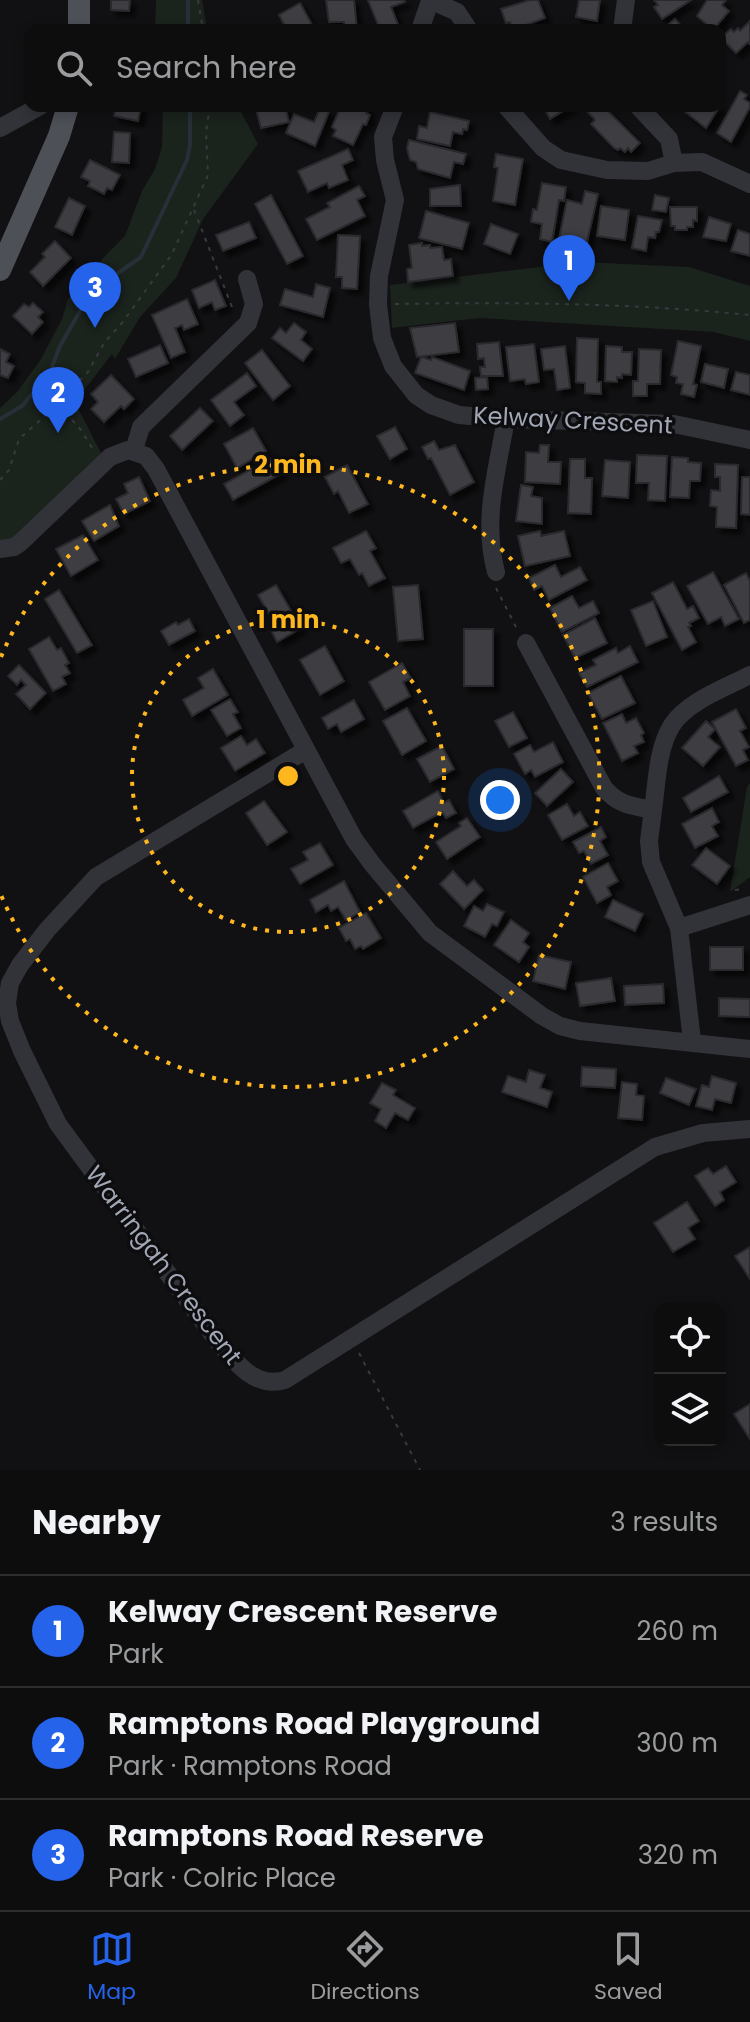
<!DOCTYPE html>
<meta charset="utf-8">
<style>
:root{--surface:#0d0d0e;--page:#1b1b1c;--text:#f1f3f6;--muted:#9a9c9e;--line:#2d2d2e;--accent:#2563eb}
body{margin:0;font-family:Poppins,sans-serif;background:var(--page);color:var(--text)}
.controls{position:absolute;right:24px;bottom:24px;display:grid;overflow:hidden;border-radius:16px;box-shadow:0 4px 12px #0003}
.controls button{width:72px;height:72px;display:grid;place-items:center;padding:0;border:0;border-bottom:2px solid var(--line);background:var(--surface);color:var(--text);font:40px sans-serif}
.you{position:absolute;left:500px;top:800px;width:28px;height:28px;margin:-20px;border:6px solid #fff;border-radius:50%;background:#1a73e8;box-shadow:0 0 0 12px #1a73e833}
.badge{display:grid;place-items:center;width:52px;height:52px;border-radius:50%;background:var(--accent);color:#fff;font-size:26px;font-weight:700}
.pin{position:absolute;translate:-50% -66px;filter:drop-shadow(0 2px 4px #0008)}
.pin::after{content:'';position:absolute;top:42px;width:28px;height:24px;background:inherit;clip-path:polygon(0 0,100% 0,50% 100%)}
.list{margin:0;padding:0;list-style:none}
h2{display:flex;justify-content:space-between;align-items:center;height:104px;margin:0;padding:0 32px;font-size:34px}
h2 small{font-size:26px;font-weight:400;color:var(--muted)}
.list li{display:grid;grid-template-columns:52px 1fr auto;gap:24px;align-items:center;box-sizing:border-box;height:112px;padding:0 32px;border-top:2px solid var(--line)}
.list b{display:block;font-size:30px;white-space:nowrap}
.list p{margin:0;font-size:26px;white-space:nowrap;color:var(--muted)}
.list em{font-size:26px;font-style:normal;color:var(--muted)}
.icon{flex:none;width:44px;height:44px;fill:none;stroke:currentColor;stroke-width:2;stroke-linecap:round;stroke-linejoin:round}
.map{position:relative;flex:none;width:750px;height:1470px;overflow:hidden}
.search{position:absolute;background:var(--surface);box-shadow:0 4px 12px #0003;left:24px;right:24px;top:24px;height:88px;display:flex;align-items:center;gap:20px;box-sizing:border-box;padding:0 28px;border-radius:16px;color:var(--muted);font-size:30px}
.sheet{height:440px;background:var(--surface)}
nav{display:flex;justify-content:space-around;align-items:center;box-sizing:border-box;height:112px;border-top:2px solid var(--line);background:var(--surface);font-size:22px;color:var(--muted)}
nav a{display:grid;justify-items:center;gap:4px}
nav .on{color:var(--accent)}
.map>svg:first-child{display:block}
.green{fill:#1b231d}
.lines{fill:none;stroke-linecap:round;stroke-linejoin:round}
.stream{stroke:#273038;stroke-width:4}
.building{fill:#3d3e43;stroke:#2b2b2f;stroke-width:2;filter:url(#shadow)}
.path{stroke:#383a40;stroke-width:2;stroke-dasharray:4 6;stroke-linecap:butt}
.minor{stroke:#323339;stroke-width:18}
.major{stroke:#4e5058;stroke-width:22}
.ring{fill:none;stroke:#ffb71e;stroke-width:4;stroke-dasharray:4 8}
.labels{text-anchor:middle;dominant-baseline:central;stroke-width:7;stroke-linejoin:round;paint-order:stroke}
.street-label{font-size:24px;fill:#a1a7b5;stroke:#0d0c0e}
.centre{fill:#ffb71e;stroke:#0d0c0e;stroke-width:4}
.ring-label{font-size:24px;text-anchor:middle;font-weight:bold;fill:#ffb71e;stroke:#0d0c0e;stroke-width:7;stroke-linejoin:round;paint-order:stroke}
</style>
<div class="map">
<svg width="750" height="1470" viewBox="0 0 750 1470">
<defs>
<filter id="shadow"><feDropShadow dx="5.5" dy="5.5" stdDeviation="2" flood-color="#0009"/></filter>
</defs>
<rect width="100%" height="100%" fill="#111113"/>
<g class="green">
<path d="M156,0H202L207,30H155Z"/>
<path d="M163,106H238L258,144L203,219L176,278L140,317L115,359L112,354L75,402L103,457L20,537L0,543V408L17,392L41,359L62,319L68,299L96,270L102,259L125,236L142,191L155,169L162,147Z"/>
<path d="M581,262L689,267L750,286V341L714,332L479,318L392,328L390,285Z"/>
<path d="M750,783V877L730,892L747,787Z"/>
</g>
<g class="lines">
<g class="stream">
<path d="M188,30V0"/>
<path d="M0,419L22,406L50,372L60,346L91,292L141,257L187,160L190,145V106"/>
</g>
</g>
<g class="building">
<path d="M111,0H130L129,11L111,10Z"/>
<path d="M326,0H354L357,30H345L344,22H329Z"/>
<path d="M368,0H404L405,2L391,7L400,29L380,30Z"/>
<path d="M530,0H538L545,18L513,30L510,22L506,23L501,9Z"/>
<path d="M579,0H600L597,21L576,17Z"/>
<path d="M654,0H691L662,19L654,7L658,5Z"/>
<path d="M707,0H726L722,5L729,11L713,30L697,16Z"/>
<path d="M300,3L315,30H287L279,15Z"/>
<path d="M675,19L685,30H662Z"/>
<path d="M750,21V44L748,42L736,53L721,38L731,29L734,32L738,28L740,31Z"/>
<path d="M740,91L747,95L744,99L750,103V107L731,142L717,133Z"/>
<path d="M116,106H141L138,121L114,116Z"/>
<path d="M285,106L289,122L261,128L256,109Z"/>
<path d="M350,106H369L366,113L370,115L366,125L363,124L353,145L333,136L336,130L332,127L340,108L347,111Z"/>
<path d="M543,106H571L550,119Z"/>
<path d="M592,106H603L640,143L631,152L628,148L625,152L620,148L618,150L614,148L591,124L595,120L587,111Z"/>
<path d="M687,106H720L706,128L684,111Z"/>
<path d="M320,108L329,112L315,146L286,133L294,114L314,122Z"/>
<path d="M430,112L469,121L467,130L463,129L462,134L453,132L450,146L417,139L419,126L427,128Z"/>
<path d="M114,132L130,133L129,163L112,162Z"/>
<path d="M409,140L466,154L463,164L454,162L450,178L418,169L416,162L410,160L407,148Z"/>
<path d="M348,149L353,160L342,165L348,180L329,188L327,183L308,192L298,171Z"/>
<path d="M496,154L523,159L515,205L493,201L498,168L494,167Z"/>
<path d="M90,160L120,175L112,190L107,188L104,194L88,186L90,181L81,177Z"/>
<path d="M542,183L566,187L564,201L559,200L552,242L540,239L542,224L531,222L533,209L537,210Z"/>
<path d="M460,185L461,206H430V189Z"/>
<path d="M359,186L365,196L357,200L365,216L317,240L306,219L330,207L327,203Z"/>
<path d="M585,191L598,194L587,242L578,240L577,244L559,239L567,200L582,204Z"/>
<path d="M271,195L303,256L287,264L255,204Z"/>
<path d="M655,195L669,198L666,212L652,210Z"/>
<path d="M69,198L85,206L72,235L55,227Z"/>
<path d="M601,206L629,210L625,240L597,236Z"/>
<path d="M670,207H697V221L693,220V227H687V230H675V226H671Z"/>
<path d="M426,211L469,223L462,249L419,238Z"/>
<path d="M638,216L662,220L659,232H656L655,238L648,237L646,251L632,248Z"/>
<path d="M709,217L731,224L726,241L703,237Z"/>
<path d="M249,222L256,238L223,251L216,235Z"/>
<path d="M491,224L518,234L510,254L484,244Z"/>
<path d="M738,230L750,234V256L731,251Z"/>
<path d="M338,235L360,236L357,289L342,288V277H336Z"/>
<path d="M55,241L71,258L43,286L30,272L45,257L42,254Z"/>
<path d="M422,243V246L430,245V248L442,247L444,260L451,259L453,276L408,282L407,269L412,268L409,245Z"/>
<path d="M215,280L226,306L215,310L212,302L199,308L192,290Z"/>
<path d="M316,284L330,288L323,317L280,305L285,289L313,297Z"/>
<path d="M187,299L198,324L184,330L182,325L175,328L185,352L171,358L152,315Z"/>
<path d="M33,303L43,312L38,317L43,322L32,334L13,316L24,304L29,307Z"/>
<path d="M294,323L306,332L301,340L312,349L303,361L272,338L280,328L286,333Z"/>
<path d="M455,323L459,352L417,357L410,328Z"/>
<path d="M577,338L598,339L597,382H601V394L585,393V383L576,382Z"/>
<path d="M678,341L701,346L693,384L697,385L694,397L681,394L683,384L676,383L677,377L671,375Z"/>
<path d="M499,342L503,376H481L480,367H485L484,358L478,359L477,344Z"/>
<path d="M534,344L539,382L526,384L525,379L510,381L506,347Z"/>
<path d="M160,345L168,363L136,377L128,359Z"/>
<path d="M565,346L570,388L557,390L554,369L544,370L541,349Z"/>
<path d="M606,346L622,347V352H632L631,375L622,374V378L617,377V382L605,381Z"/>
<path d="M0,349L10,354L6,362L14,366L8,378L0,375Z"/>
<path d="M639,349L661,350L660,384H647V396H633V381H638Z"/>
<path d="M262,350L290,386L273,400L245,363Z"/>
<path d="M421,357L431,360L432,357L470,371L464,390L415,373Z"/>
<path d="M705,364L728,369L724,388L701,382Z"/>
<path d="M736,372L750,375V395L731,390Z"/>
<path d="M247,373L256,386L234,402L244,415L230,426L211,400Z"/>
<path d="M111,375L134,399L124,409L121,406L104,422L91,409L98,402L91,394Z"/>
<path d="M487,377L488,389L476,390L475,378Z"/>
<path d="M200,408L213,421L182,450L170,436Z"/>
<path d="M395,427L407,449L390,459L377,436Z"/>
<path d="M253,428L266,451L237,468L224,444Z"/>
<path d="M434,441L439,450L455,445L474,482L450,495L431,458L428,459L422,447Z"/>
<path d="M540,445H549L548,462H561L560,484L525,482L526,452L539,453Z"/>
<path d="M637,455L667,456L665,501L648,500L649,483H636Z"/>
<path d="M274,457L282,473L233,500L224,484Z"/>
<path d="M672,457L688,458V462L701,463L700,481H690L689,498L670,497Z"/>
<path d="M570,459H585V478H592L591,514L568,513Z"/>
<path d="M605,460L630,462L628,498L602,496Z"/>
<path d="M715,464L738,465L736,528L716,527L717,507L710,506L711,490L720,491V477H715Z"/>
<path d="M347,465L368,504L349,513L338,491L334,494L325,477Z"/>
<path d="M139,477L150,501L124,514L116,499L128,493L124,484Z"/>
<path d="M742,477H750V515L741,514Z"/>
<path d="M521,485L533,487L531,496L542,498V524L516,521Z"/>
<path d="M110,505L119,526L94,541L82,521Z"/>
<path d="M366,531L376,548L370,551L385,578L369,586L362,573L359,575L350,559L341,563L333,548Z"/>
<path d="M540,531L541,536L564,531L570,556L525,566L518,536Z"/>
<path d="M83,535L98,560L71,576L56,549Z"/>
<path d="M555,565L561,577L580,567L587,580L549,600L542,586L534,590L529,578Z"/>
<path d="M713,572L739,619L725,626L721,617L708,624L687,586Z"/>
<path d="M746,573L750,581V620L744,623L724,585Z"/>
<path d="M673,582L687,609L693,606L699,618L689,623L691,626L688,627L696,642L682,650L652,593Z"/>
<path d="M276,585L301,628L277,642L271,630L277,627L258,595Z"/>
<path d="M418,585L423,639L398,641L393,587Z"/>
<path d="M59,590L92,645L77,653L45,599Z"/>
<path d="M572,596L579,608L593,601L599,613L562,632L550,608Z"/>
<path d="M653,601L667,637L646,646L631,610Z"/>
<path d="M595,618L607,643L575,658L563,635Z"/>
<path d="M189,619L195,631L169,645L161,631L176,622L178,625Z"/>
<rect x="464" y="629" width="29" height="57"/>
<path d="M49,637L57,650L61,648L69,663L65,665L70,673L62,677L66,684L53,691L29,649Z"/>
<path d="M325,646L344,681L320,695L300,660Z"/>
<path d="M630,646L638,662L587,687L579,673L596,665L593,660L616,648L618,653Z"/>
<path d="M402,663L411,678L403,682L410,696L385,710L369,682Z"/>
<path d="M19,665L46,693L30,709L16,694L26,685L21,680L17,685L8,676Z"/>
<path d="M213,669L228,695L192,716L183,700L204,688L198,678Z"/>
<path d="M621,676L635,703L602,719L588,693Z"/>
<path d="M230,699L238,712L233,714L241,728L227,736L211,710Z"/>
<path d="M354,700L364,719L341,732L337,724L328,729L322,718Z"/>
<path d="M407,708L426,741L402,755L383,721Z"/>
<path d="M736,709L746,728L740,731L749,747L743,750L748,760L736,766L712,722Z"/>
<path d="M513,712L527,738L509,747L495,721Z"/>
<path d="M622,714L626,723L636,718L644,733L641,735L644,742L634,746L638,753L622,761L603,723Z"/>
<path d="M706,721L715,729L708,737L720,747L703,766L682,748Z"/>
<path d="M241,736L247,745L256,739L265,753L235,771L221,748Z"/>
<path d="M553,742L563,762L535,777L531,770L525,774L514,754L530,745L534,752Z"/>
<path d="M442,746L454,769L430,782L417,759Z"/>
<path d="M561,769L573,782L547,806L535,793Z"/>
<path d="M719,776L728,792L691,812L683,798Z"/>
<path d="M438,791L444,803L449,800L456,813L446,818L442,812L413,828L403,811Z"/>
<path d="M264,801L287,832L267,845L246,813Z"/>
<path d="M567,804L574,816L580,812L588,826L562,840L548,815Z"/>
<path d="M712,808L719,822L712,826L718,836L695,848L682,824Z"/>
<path d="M467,818L480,837L447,859L436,842L461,826L459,823Z"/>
<path d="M601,827L606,837L600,841L608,855L591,864L584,851L579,853L573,842Z"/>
<path d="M320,843L333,865L300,884L291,869L308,860L303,852Z"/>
<path d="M706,848L730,866L717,884L692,865Z"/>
<path d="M608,863L618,881L607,887L611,895L597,903L583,877Z"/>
<path d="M453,871L467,886L474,880L483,890L464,909L440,884Z"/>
<path d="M344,881L360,912L346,920L338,907L331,911L328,905L316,912L310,900Z"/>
<path d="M613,900L643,914L635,931L605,917Z"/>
<path d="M487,904L504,912L497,926L492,924L485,937L464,926L474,906L483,911Z"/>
<path d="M366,913L381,938L363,949L361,946L355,949L350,939L346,941L339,928Z"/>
<path d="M511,920L529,933L523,942L529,947L519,962L494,945Z"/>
<rect x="710" y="947" width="33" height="23"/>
<path d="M539,955L571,962L565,989L533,981Z"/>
<path d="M611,978L615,1001L580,1006L576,983Z"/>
<path d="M663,984L664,1003L625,1005L624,986Z"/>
<path d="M719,998L750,999V1017L719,1016Z"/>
<path d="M582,1067L616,1069L615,1088L581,1086Z"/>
<path d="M529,1070L545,1075L540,1088L552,1092L547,1107L502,1092L508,1076L526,1082Z"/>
<path d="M712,1076L736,1083L731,1103L715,1099L712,1110L696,1106L702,1085L709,1087Z"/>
<path d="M666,1078L696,1089L689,1105L660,1093Z"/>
<path d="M622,1082L637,1084L636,1095L644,1096L642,1120L618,1118Z"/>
<path d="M382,1083L396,1090L393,1095L415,1108L408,1120L395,1113L386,1128L375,1121L381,1109L370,1103Z"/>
<path d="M726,1166L736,1182L720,1192L724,1200L715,1206L695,1176L708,1168L713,1174Z"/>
<path d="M687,1202L699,1221L688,1228L695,1239L673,1252L654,1223Z"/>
<path d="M750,1247V1279L735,1256Z"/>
<path d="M750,1404V1439L734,1414Z"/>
</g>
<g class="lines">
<g class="path">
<path d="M198,0L203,30"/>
<path d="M194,210L234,312"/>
<path d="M395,304C516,302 629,303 750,315"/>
<path d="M59,405L81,430L94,451"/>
<path d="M0,480L9,470L19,439L55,407L88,372L104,343L122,323L172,254L208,175L206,132L210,106"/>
<path d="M496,588L517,629"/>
<path d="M735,890L745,889"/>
<path d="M359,1353L420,1470"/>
</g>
<g class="minor">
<path d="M430,0L457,12L469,30"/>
<path d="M420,30L430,1"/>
<path d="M622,30L626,0"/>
<path d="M395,106L383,137L385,160L395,200L379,276L378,304L382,338L393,366L416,395L431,405L459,415L506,419L674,424L750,440"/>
<path d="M506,106L543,148L561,160L607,170L648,171L674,163L702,162L750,184"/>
<path d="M638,106L669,139L674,163"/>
<path d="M0,128L40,106"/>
<path d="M134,450L141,427L248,323L254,304L247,279"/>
<path d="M0,549L14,547L20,543L110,457L128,450L146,456L156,469L354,839L373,865L430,933L542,1016L560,1026L580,1031L750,1049"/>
<path d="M496,572C482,520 497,471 506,419"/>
<path d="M526,643L604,788C618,805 632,806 653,810L649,841L651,862L679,928L692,1041"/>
<path d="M306,750L96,877L47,930L20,965L10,983L7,1003L10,1021L22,1051L58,1124L219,1343C236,1363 256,1389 285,1380L655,1147L703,1133L750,1129"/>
<path d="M653,810C657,783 657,749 672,725C688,701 725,688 750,675"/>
<path d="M679,928L750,905"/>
</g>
<g class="major">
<path d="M79,0V30"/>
<path d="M0,270L59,136L68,106"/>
</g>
</g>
<g class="ring">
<circle cx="288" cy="776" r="156"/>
<path d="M1 657A311 311 0 1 1 1 895"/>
</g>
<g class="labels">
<g class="street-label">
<text transform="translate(573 420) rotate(3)">Kelway Crescent</text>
<text transform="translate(164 1265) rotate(53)">Warringah Crescent</text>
</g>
</g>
<circle cx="288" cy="776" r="12" class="centre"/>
<g class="ring-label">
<text x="288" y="473">2 min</text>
<text x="288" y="628">1 min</text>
</g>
</svg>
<div class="controls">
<button><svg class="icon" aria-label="locate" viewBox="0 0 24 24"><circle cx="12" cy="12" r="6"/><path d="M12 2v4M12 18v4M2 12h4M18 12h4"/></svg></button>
<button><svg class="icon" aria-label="layers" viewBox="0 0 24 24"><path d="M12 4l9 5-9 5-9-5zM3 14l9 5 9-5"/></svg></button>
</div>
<div class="you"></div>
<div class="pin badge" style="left:569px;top:301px">1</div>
<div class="pin badge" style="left:58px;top:433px">2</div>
<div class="pin badge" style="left:95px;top:328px">3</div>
<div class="search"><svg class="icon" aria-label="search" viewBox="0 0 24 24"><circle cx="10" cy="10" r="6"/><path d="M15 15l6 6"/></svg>Search here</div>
</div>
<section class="sheet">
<h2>Nearby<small>3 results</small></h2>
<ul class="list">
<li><span class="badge">1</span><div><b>Kelway Crescent Reserve</b><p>Park</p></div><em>260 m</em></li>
<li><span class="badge">2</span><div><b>Ramptons Road Playground</b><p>Park · Ramptons Road</p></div><em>300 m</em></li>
<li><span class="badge">3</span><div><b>Ramptons Road Reserve</b><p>Park · Colric Place</p></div><em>320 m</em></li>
</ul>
</section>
<nav>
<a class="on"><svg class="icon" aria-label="map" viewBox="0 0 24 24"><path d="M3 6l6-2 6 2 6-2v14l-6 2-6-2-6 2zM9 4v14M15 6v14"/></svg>Map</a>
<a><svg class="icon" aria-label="directions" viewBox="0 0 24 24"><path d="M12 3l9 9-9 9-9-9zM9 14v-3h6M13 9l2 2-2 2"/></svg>Directions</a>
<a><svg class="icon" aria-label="saved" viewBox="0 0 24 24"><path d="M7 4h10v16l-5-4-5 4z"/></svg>Saved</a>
</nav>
